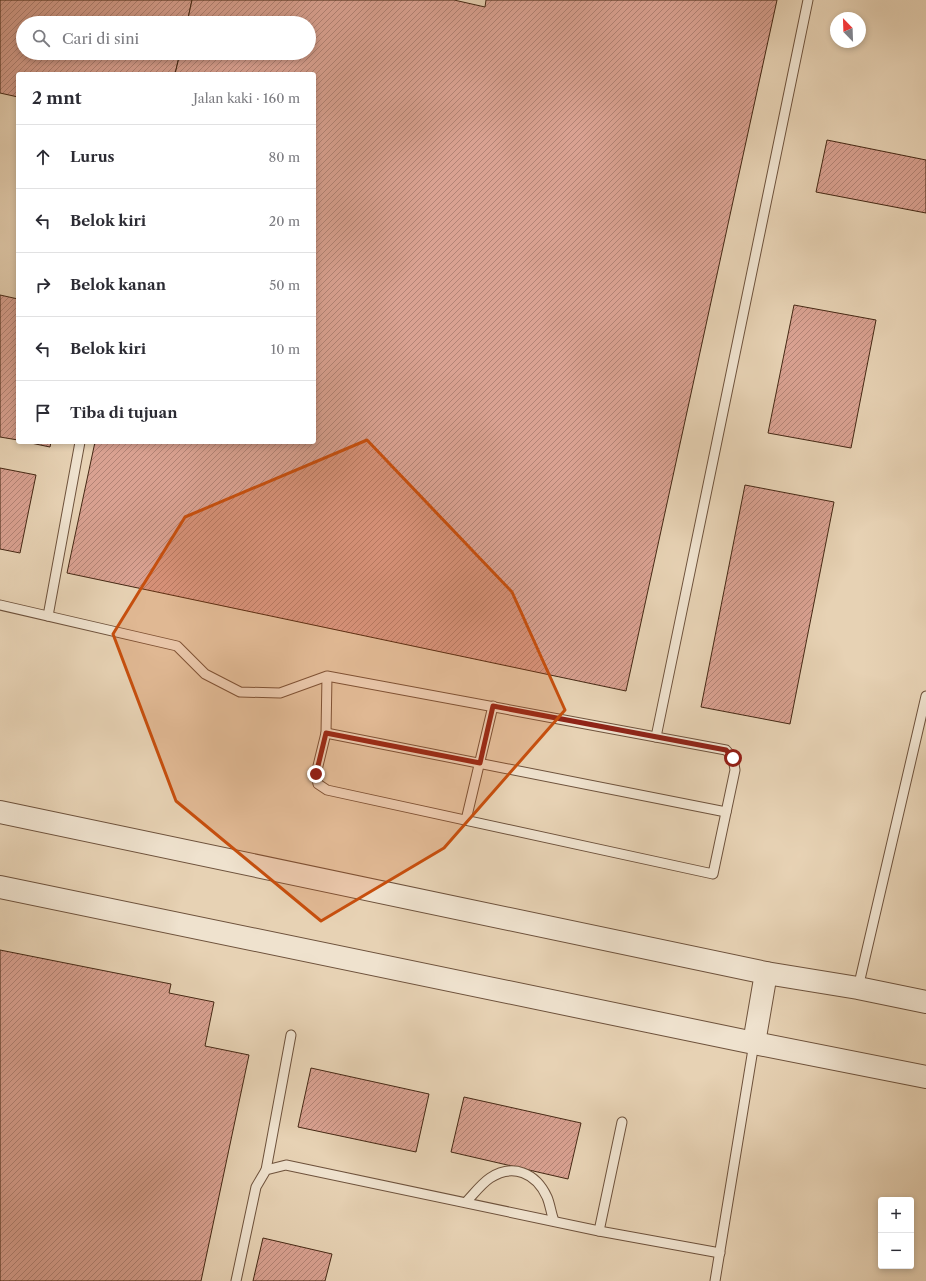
<!DOCTYPE html>
<html lang="id">
<meta charset="utf-8">
<style>
:root{--surface:#fff;--page:#f2f2f3;--text:#2b2b33;--muted:#7c7c81;--line:#e1e1e2}
body{margin:0;font-family:"Libre Caslon Text",serif;background:var(--page);color:var(--text)}
.controls{position:absolute;right:12px;bottom:12px;display:grid;overflow:hidden;border-radius:4px;box-shadow:0 2px 6px #0003}
.controls button{width:36px;height:36px;display:grid;place-items:center;padding:0;border:0;border-bottom:1px solid var(--line);background:var(--surface);color:var(--text);font:20px sans-serif}
.compass{position:absolute;left:830px;top:12px;width:36px;height:36px;border-radius:50%;background:var(--surface);box-shadow:0 2px 6px #0003;rotate:337deg}
.stop{position:absolute;width:12px;height:12px;margin:-9px;border:3px solid #8f2418;border-radius:50%;background:#fff}
.stop.end{background:#8f2418;border-color:#fff;box-shadow:0 1px 4px #0008}
.list{margin:0;padding:0;list-style:none}
h2{display:flex;justify-content:space-between;align-items:center;height:52px;margin:0;padding:0 16px;font-size:17px}
h2 small{font-size:13px;font-weight:400;color:var(--muted)}
.list li{display:grid;grid-template-columns:26px 1fr auto;gap:12px;align-items:center;box-sizing:border-box;height:64px;padding:0 16px;border-top:1px solid var(--line)}
.list b{display:block;font-size:15px;white-space:nowrap}
.list em{font-size:13px;font-style:normal;color:var(--muted)}
.icon{flex:none;width:22px;height:22px;fill:none;stroke:currentColor;stroke-width:2;stroke-linecap:round;stroke-linejoin:round}
.map{position:relative;flex:none;width:926px;height:1281px;overflow:hidden}
.search{position:absolute;background:var(--surface);box-shadow:0 2px 6px #0003;left:16px;top:16px;width:300px;height:44px;display:flex;align-items:center;gap:10px;box-sizing:border-box;padding:0 14px;border-radius:22px;color:var(--muted);font-size:15px}
.panel{position:absolute;background:var(--surface);box-shadow:0 2px 6px #0003;left:16px;top:72px;width:300px;height:372px;border-radius:4px}
.map>svg:first-child{display:block}
.building{fill:url(#building-hatch);stroke:#452814}
.lines{fill:none;stroke-linecap:round;stroke-linejoin:round}
.service-casing{stroke:#6e523c;stroke-width:11}
.tertiary-casing{stroke:#6e523c;stroke-width:24}
.service{stroke:#efe2ce;stroke-width:9}
.tertiary{stroke:#efe2ce;stroke-width:22}
.route{stroke:#8f2418;stroke-width:5}
.marked{fill:#c74f0e;fill-opacity:0.2;stroke:#c74f0e;stroke-width:3;stroke-linejoin:round}
</style>
<div class="map">
<svg width="926" height="1281" viewBox="0 0 926 1281">
<defs>
<pattern id="building-hatch" width="6" height="6" patternUnits="userSpaceOnUse"><rect width="6" height="6" fill="#d9a191"/><path d="M-1 1l2-2M0 6l6-6M5 7l2-2" fill="none" stroke="#b28375"/></pattern>
</defs>
<rect width="100%" height="100%" fill="#e7d2b4"/>
<filter id="stains"><feTurbulence type="fractalNoise" baseFrequency=".005" numOctaves="4"/><feColorMatrix values="0 0 0 0 .2 0 0 0 0 .09 0 0 0 0 .02 0 0 0 .5 -.17"/></filter>
<radialGradient id="worn" r=".72"><stop offset=".6" stop-color="#630" stop-opacity="0"/><stop offset="1" stop-color="#630" stop-opacity=".3"/></radialGradient>
<g class="building">
<path d="M0,0H192L187,23H23V53H180L175,74H18V97L0,93Z"/>
<path d="M192,0H454L485,7L486,0H777L626,691L67,573L95,442H314V74H175L180,53H309V23H187Z"/>
<path d="M827,140L926,160V213L816,192Z"/>
<path d="M0,295L18,299V440L0,437Z"/>
<path d="M794,305L876,320L851,448L768,433Z"/>
<path d="M26,442H51L50,447Z"/>
<path d="M0,468L36,475L20,553L0,549Z"/>
<path d="M745,485L834,502L790,724L701,707Z"/>
<path d="M0,950L171,984L169,993L214,1002L205,1046L249,1055L201,1281H0Z"/>
<path d="M311,1068L429,1094L416,1152L298,1127Z"/>
<path d="M464,1097L581,1123L568,1179L451,1152Z"/>
<path d="M263,1238L332,1254L325,1281H253Z"/>
</g>
<g class="lines">
<g class="service-casing">
<g id="service">
<path d="M0,605L177,646L205,674L240,692L280,693L327,676L726,750L733,758L735,770L713,874L327,790L318,784L316,774L326,733L327,676"/>
<path d="M48,616L80,442"/>
<path d="M326,733L726,812"/>
<path d="M656,737L808,0"/>
<path d="M466,820L493,706"/>
<path d="M858,988L926,696"/>
<path d="M266,1170L291,1035"/>
<path d="M466,1202C473,1195 481,1184 490,1178C513,1163 536,1173 547,1197C550,1204 551,1213 554,1221"/>
<path d="M599,1231L622,1122"/>
<path d="M236,1281L256,1187L266,1170L286,1165L599,1231L720,1253"/>
<path d="M715,1281L754,1043"/>
</g>
</g>
<g class="tertiary-casing">
<g id="tertiary">
<path d="M0,812L766,973L858,988L926,1002"/>
<path d="M0,887L754,1043L926,1077"/>
<path d="M754,1043L766,973"/>
</g>
</g>
<use href="#service" class="service"/>
<use href="#tertiary" class="tertiary"/>
</g>
<g class="lines">
<path class="route" d="M316,774L326,733L480,763L493,706L726,750L733,758"/>
</g>
<path class="marked" d="M367,440L512,592L565,710L444,848L321,921L176,801L113,634L185,517Z"/>
<rect width="100%" height="100%" filter="url(#stains)"/>
<rect width="100%" height="100%" fill="url(#worn)"/>
</svg>
<div class="controls">
<button>+</button>
<button>−</button>
</div>
<svg class="compass" viewBox="-18 -18 36 36"><path d="M0-13l5 13h-10z" fill="#e53935"/><path d="M0 13l5-13h-10z" fill="#7c7c81"/></svg>
<div class="stop" style="left:733px;top:758px"></div>
<div class="stop end" style="left:316px;top:774px"></div>
<div class="search"><svg class="icon" aria-label="search" viewBox="0 0 24 24"><circle cx="10" cy="10" r="6"/><path d="M15 15l6 6"/></svg>Cari di sini</div>
<section class="panel">
<h2>2 mnt<small>Jalan kaki · 160 m</small></h2>
<ul class="list">
<li><svg class="icon" aria-label="ahead" viewBox="0 0 24 24"><path d="M12 20V5M6 11l6-6 6 6"/></svg><div><b>Lurus</b></div><em>80 m</em></li>
<li><svg class="icon" aria-label="left" viewBox="0 0 24 24"><path d="M17 20v-9H6M10 6l-5 5 5 5"/></svg><div><b>Belok kiri</b></div><em>20 m</em></li>
<li><svg class="icon" aria-label="right" viewBox="0 0 24 24"><path d="M7 20v-9h11M14 6l5 5-5 5"/></svg><div><b>Belok kanan</b></div><em>50 m</em></li>
<li><svg class="icon" aria-label="left" viewBox="0 0 24 24"><path d="M17 20v-9H6M10 6l-5 5 5 5"/></svg><div><b>Belok kiri</b></div><em>10 m</em></li>
<li><svg class="icon" aria-label="arrive" viewBox="0 0 24 24"><path d="M6 21V4h12l-3 4 3 4H6"/></svg><div><b>Tiba di tujuan</b></div></li>
</ul>
</section>
</div>
